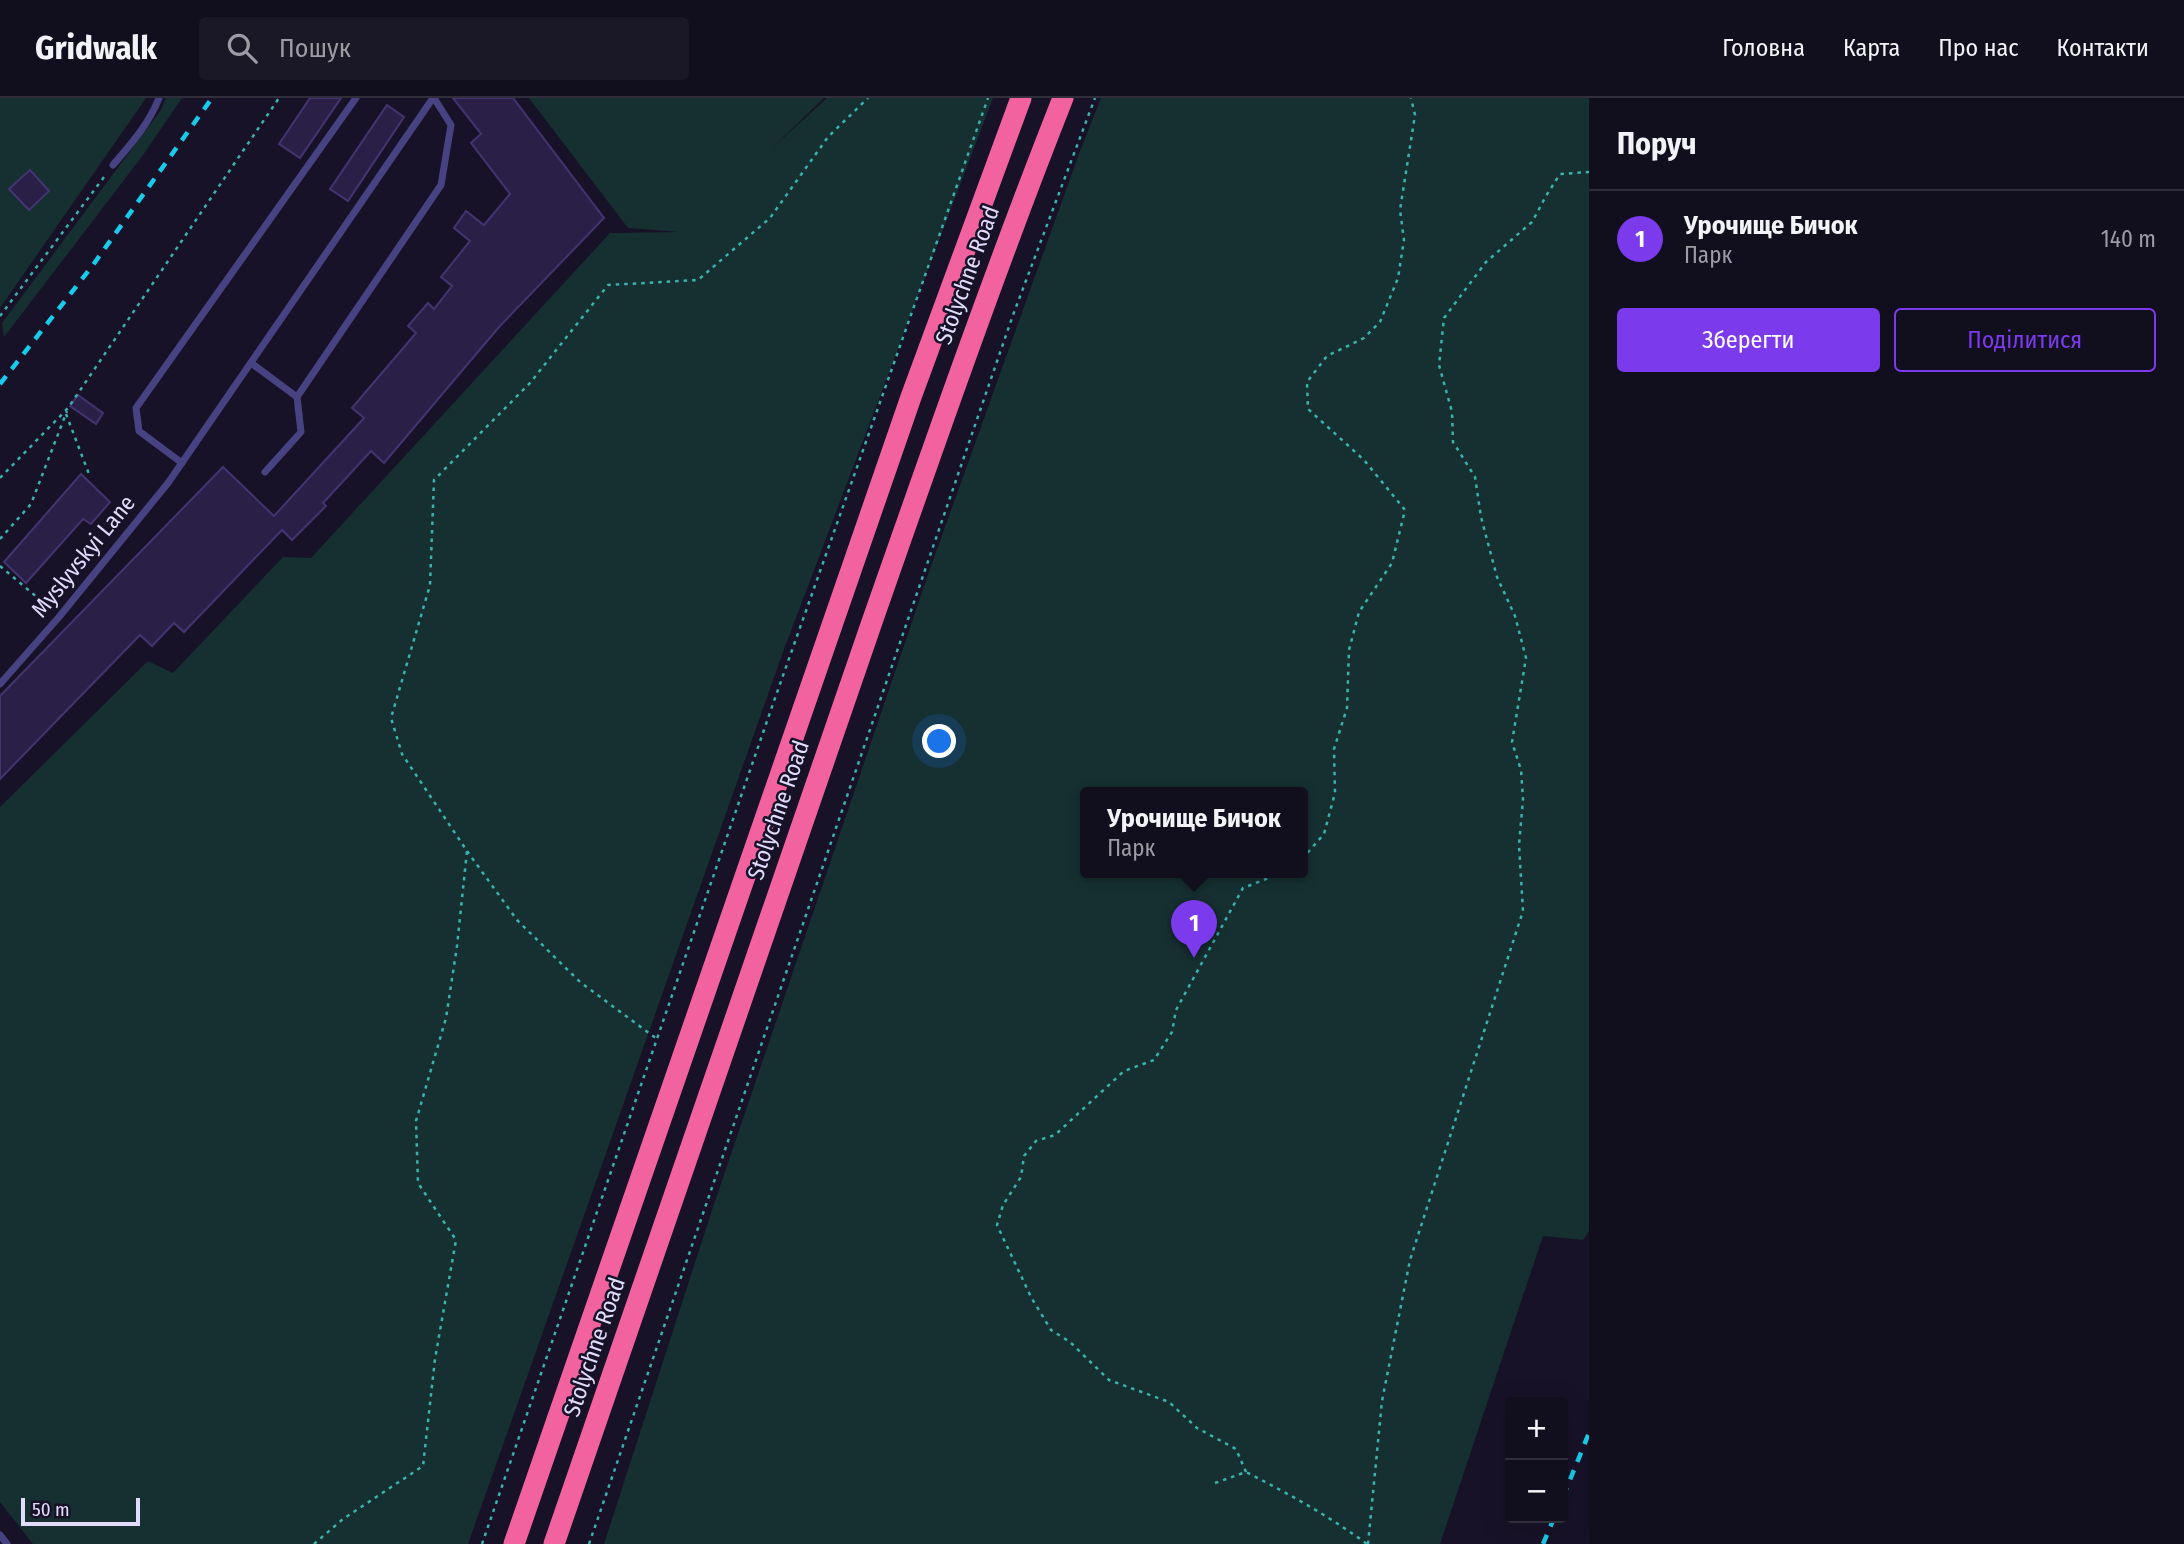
<!DOCTYPE html>
<html lang="uk">
<meta charset="utf-8">
<style>
:root{--surface:#110e1d;--page:#1a1726;--text:#f1f3f6;--muted:#9c9ca4;--line:#302e3b;--accent:#7c3aed}
body{margin:0;font-family:"Fira Sans Condensed",sans-serif;background:var(--page);color:var(--text)}
.controls{position:absolute;right:21px;bottom:21px;display:grid;overflow:hidden;border-radius:7px;box-shadow:0 7px 28px #0002}
.controls button{width:63px;height:63px;display:grid;place-items:center;padding:0;border:0;border-bottom:2px solid var(--line);background:var(--surface);color:var(--text);font:35px sans-serif}
.scale{position:absolute;left:21px;bottom:18px;width:119px;box-sizing:border-box;padding-left:7px;border:4px solid #e1dcfc;border-top:0;font-size:19px;line-height:24px;white-space:nowrap;color:#e1dcfc;-webkit-text-stroke:5px #171227;paint-order:stroke}
.you{position:absolute;left:940px;top:644px;width:24px;height:24px;margin:-18px;border:5px solid #fff;border-radius:50%;background:#1a73e8;box-shadow:0 0 0 10px #1a73e833}
.badge{display:grid;place-items:center;width:46px;height:46px;border-radius:50%;background:var(--accent);color:#fff;font-size:23px;font-weight:700}
.pin{position:absolute;translate:-50% -58px;filter:drop-shadow(0 2px 4px #0008)}
.pin::after{content:'';position:absolute;top:37px;width:24px;height:21px;background:inherit;clip-path:polygon(0 0,100% 0,50% 100%)}
.popup{position:absolute;left:1080px;top:689px;width:228px;height:91px;box-sizing:border-box;display:grid;place-content:center;border-radius:7px;background:var(--surface);filter:drop-shadow(0 2px 5px #0005);font-size:23px;white-space:nowrap;color:var(--muted)}
.popup b{font-size:26px;color:var(--text)}
.popup::after{content:'';position:absolute;left:50%;top:100%;margin-left:-14px;border:14px solid transparent;border-top-color:var(--surface)}
.list{margin:0;padding:0;list-style:none}
h2{display:flex;justify-content:space-between;align-items:center;height:91px;margin:0;padding:0 28px;font-size:30px}
h2 small{font-size:23px;font-weight:400;color:var(--muted)}
.list li{display:grid;grid-template-columns:46px 1fr auto;gap:21px;align-items:center;box-sizing:border-box;height:98px;padding:0 28px;border-top:2px solid var(--line)}
.list b{display:block;font-size:26px;white-space:nowrap}
.list p{margin:0;font-size:23px;white-space:nowrap;color:var(--muted)}
.list em{font-size:23px;font-style:normal;color:var(--muted)}
.actions{display:flex;gap:14px;padding:21px 28px}
.actions a{flex:1;padding:16px 0;border:2px solid var(--accent);border-radius:7px;text-align:center;font-size:24px;color:var(--accent)}
.actions .main{background:var(--accent);color:#fff}
.icon{flex:none;width:38px;height:38px;fill:none;stroke:currentColor;stroke-width:2;stroke-linecap:round;stroke-linejoin:round}
.map{position:relative;flex:none;width:1589px;height:1446px;overflow:hidden}
header{display:flex;align-items:center;gap:42px;box-sizing:border-box;height:98px;padding:0 35px;background:var(--surface);border-bottom:2px solid var(--line)}
header strong{font-size:33px}
nav{display:flex;gap:38px;margin-inline-start:auto;font-size:24px}
.search{width:490px;height:63px;background:var(--page);display:flex;align-items:center;gap:18px;box-sizing:border-box;padding:0 24px;border-radius:7px;color:var(--muted);font-size:26px}
main{display:flex}
aside{flex:1;background:var(--surface)}
.map>svg:first-child{display:block}
.green{fill:#163031;fill-rule:evenodd}
.building{fill:#2a2047;stroke:#433471;stroke-width:2}
.lines{fill:none;stroke-linecap:round;stroke-linejoin:round}
.path{stroke:#3bb1b0;stroke-width:2.5;stroke-dasharray:3.5 5;stroke-linecap:butt}
.lane{stroke:#474282;stroke-width:7}
.highway{stroke:#f1629f;stroke-width:21}
.rail{stroke:#19cbeb;stroke-width:4.5;stroke-dasharray:10 9;stroke-linecap:butt}
.labels{text-anchor:middle;dominant-baseline:central;stroke-width:5;stroke-linejoin:round;paint-order:stroke}
.street-label{font-size:23px;fill:#e1dcfc;stroke:#171227}
</style>
<header>
<strong>Gridwalk</strong>
<div class="search"><svg class="icon" aria-label="search" viewBox="0 0 24 24"><circle cx="10" cy="10" r="6"/><path d="M15 15l6 6"/></svg>Пошук</div>
<nav><a>Головна</a><a>Карта</a><a>Про нас</a><a>Контакти</a></nav>
</header>
<main>
<div class="map">
<svg width="1589" height="1446" viewBox="0 0 1589 1446">
<rect width="100%" height="100%" fill="#171227"/>
<g class="green">
<path d="M0,0H146L0,210Z"/>
<path d="M166,0H182L143,57L4,239L2,225L161,12Z"/>
<path d="M529,0H824L770,52L827,0H993L783,554L468,1446H33L0,1404V709L148,563L173,575L283,459L311,460L610,135L680,134L628,130Z"/>
<path d="M1101,0H1589V1133L1583,1142L1543,1138L1440,1446H604L713,1109L931,468L1080,53ZM1086,694H1302V774H1086Z"/>
</g>
<g class="building">
<path d="M310,0H341L300,60L279,46Z"/>
<path d="M453,0H513L604,120L499,229L384,365L371,353L323,405L326,408L292,442L282,432L184,534L174,525L152,548L140,537L0,681V598L223,369L274,418L364,320L352,310L416,235L408,228L428,205L434,211L452,188L441,179L470,143L454,130L466,113L484,127L510,96L471,45L481,36Z"/>
<path d="M387,7L404,19L348,103L330,91Z"/>
<path d="M30,72L49,93L29,112L9,91Z"/>
<path d="M78,297L103,315L96,326L70,308Z"/>
<path d="M81,376L110,404L91,426L83,421L26,485L4,464Z"/>
</g>
<g class="lines">
<g class="path">
<path d="M0,218L107,75"/>
<path d="M66,316L89,376"/>
<path d="M0,380L68,310L279,0"/>
<path d="M0,441L31,406L67,313"/>
<path d="M0,468L51,511"/>
<path d="M467,753L517,822L580,884L657,941"/>
<path d="M1302,761L1324,736L1335,695L1334,651L1347,610L1349,552L1359,514L1392,465L1405,412L1364,362L1308,311L1307,284L1327,258L1364,240L1380,224L1398,180L1404,142L1400,112L1415,17L1411,0"/>
<path d="M1246,1374L1236,1351L1197,1330L1169,1304L1109,1282L1070,1244L1051,1232L1031,1199L997,1127L1003,1107L1021,1079L1024,1058L1036,1043L1055,1037L1124,973L1154,962L1172,934L1176,912L1243,790L1284,774"/>
<path d="M1215,1385L1246,1374C1289,1396 1329,1418 1367,1446"/>
<path d="M314,1446L343,1421L423,1368L435,1261L456,1142L418,1085L416,1023L446,920L457,848L467,753L402,656L391,620L430,487L434,382L530,285L608,187L698,182L770,120L828,39L868,0"/>
<path d="M482,1446L774,603L988,0"/>
<path d="M589,1446L1013,217L1095,0"/>
<path d="M1368,1446L1382,1303L1410,1162L1523,813L1519,747L1523,701L1521,672L1512,644L1526,560L1515,518L1497,479L1481,419L1475,379L1453,344L1452,314L1439,267L1444,220L1486,164L1532,124L1546,98L1560,76L1589,74"/>
</g>
<g class="lane">
<path d="M113,67C131,46 149,26 159,0"/>
<path d="M251,265L297,299L441,87L451,27L434,0"/>
<path d="M182,365L139,333L136,310L356,0"/>
<path d="M265,374L301,334L297,299"/>
<path d="M0,586L59,519L168,385L433,0"/>
<path d="M0,1437L7,1446"/>
</g>
<g class="highway">
<path d="M514,1446L911,299L1021,0"/>
<path d="M554,1446C660,1138 765,829 873,521C934,347 995,172 1063,0"/>
</g>
<g class="rail">
<path d="M0,286L93,167L212,0"/>
<path d="M1563,1399L1589,1335"/>
<path d="M1543,1446L1554,1420"/>
</g>
</g>
<g class="labels">
<g class="street-label">
<text transform="translate(967 177) rotate(-70)">Stolychne Road</text>
<text transform="translate(83 458) rotate(-51)">Myslyvskyi Lane</text>
<text transform="translate(778 712) rotate(-71)">Stolychne Road</text>
<text transform="translate(594 1249) rotate(-71)">Stolychne Road</text>
</g>
</g>
</svg>
<div class="controls">
<button>+</button>
<button>−</button>
</div>
<div class="scale">50 m</div>
<div class="you"></div>
<div class="pin badge" style="left:1194px;top:860px">1</div>
<div class="popup"><b>Урочище Бичок</b>Парк</div>
</div>
<aside>
<h2>Поруч<small></small></h2>
<ul class="list">
<li><span class="badge">1</span><div><b>Урочище Бичок</b><p>Парк</p></div><em>140 m</em></li>
</ul>
<div class="actions"><a class="main">Зберегти</a><a>Поділитися</a></div>
</aside>
</main>
